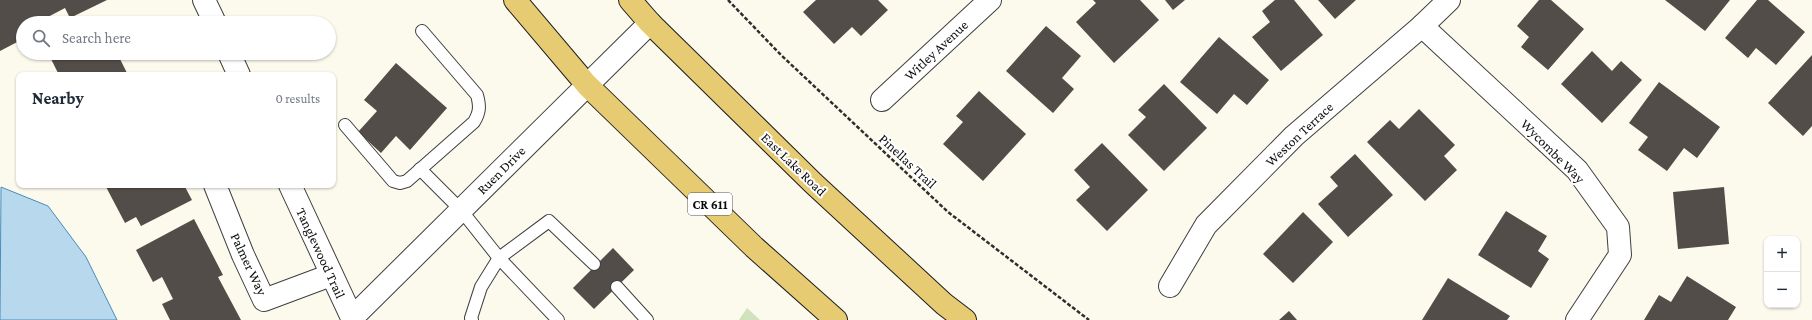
<!DOCTYPE html>
<meta charset="utf-8">
<style>
:root{--surface:#fff;--page:#f2f2f3;--text:#1f2937;--muted:#747a83;--line:#e0e1e3}
body{margin:0;font-family:"Crimson Pro",serif;background:var(--page);color:var(--text)}
.controls{position:absolute;right:12px;bottom:12px;display:grid;overflow:hidden;border-radius:8px;box-shadow:0 1px 3px #0004}
.controls button{width:36px;height:36px;display:grid;place-items:center;padding:0;border:0;border-bottom:1px solid var(--line);background:var(--surface);color:var(--text);font:20px sans-serif}
.list{margin:0;padding:0;list-style:none}
h2{display:flex;justify-content:space-between;align-items:center;height:52px;margin:0;padding:0 16px;font-size:17px}
h2 small{font-size:13px;font-weight:400;color:var(--muted)}
.icon{flex:none;width:22px;height:22px;fill:none;stroke:currentColor;stroke-width:2;stroke-linecap:round;stroke-linejoin:round}
.map{position:relative;flex:none;width:1812px;height:320px;overflow:hidden}
.search{position:absolute;background:var(--surface);box-shadow:0 1px 3px #0004;left:16px;top:16px;width:320px;height:44px;display:flex;align-items:center;gap:10px;box-sizing:border-box;padding:0 14px;border-radius:22px;color:var(--muted);font-size:15px}
.panel{position:absolute;background:var(--surface);box-shadow:0 1px 3px #0004;left:16px;top:72px;width:320px;height:116px;border-radius:8px}
.map>svg:first-child{display:block}
.green{fill:#cfe2bb}
.water{fill:#b8d9ed;stroke:#498cba}
.building{fill:#534d4a}
.lines{fill:none;stroke-linecap:round;stroke-linejoin:round}
.service-casing{stroke:#3f3f3f;stroke-width:14}
.minor-casing{stroke:#3f3f3f;stroke-width:24}
.primary-casing{stroke:#1d1d1d;stroke-width:24}
.path{stroke:#2e2e2e;stroke-width:2.5;stroke-dasharray:4 2;stroke-linecap:butt}
.service{stroke:#fff;stroke-width:12}
.minor{stroke:#fff;stroke-width:22}
.primary{stroke:#e6cb73;stroke-width:22}
.labels{text-anchor:middle;dominant-baseline:central;stroke-width:4;stroke-linejoin:round;paint-order:stroke}
.shield{fill:#fff;stroke:#555;stroke-width:1}
.shield-label{font-size:13px;font-weight:bold;fill:#0c0c0c}
.street-label{font-size:14px;fill:#0c0c0c;stroke:#fff}
</style>
<div class="map">
<svg width="1812" height="320" viewBox="0 0 1812 320">
<rect width="100%" height="100%" fill="#fcf9ed"/>
<path class="green" d="M747,308L760,320H739Z"/>
<path class="water" d="M1,187L48,206L86,257L117,320H0Z"/>
<g class="building">
<path d="M0,0H107L70,18L65,8L44,19L46,23H23V39L0,51Z"/>
<path d="M816,0H878L888,10L861,36L852,27L834,44L803,12Z"/>
<path d="M1093,0H1140L1159,20L1114,63L1076,22L1096,3Z"/>
<path d="M1165,0H1185L1173,10Z"/>
<path d="M1275,0H1294L1323,35L1281,71L1252,37L1270,22L1262,11Z"/>
<path d="M1318,0H1356L1335,19Z"/>
<path d="M1539,0H1551L1584,29L1548,70L1521,47L1529,37L1517,26Z"/>
<path d="M1665,0H1730L1705,31Z"/>
<path d="M1757,0H1768L1805,32L1776,65L1756,48L1748,58L1725,38Z"/>
<path d="M1046,26L1081,56L1062,78L1074,89L1053,113L1006,71Z"/>
<path d="M1219,37L1269,80L1247,105L1234,94L1217,114L1180,82Z"/>
<path d="M1592,51L1612,71L1621,61L1642,80L1602,123L1561,84Z"/>
<path d="M54,53H117L128,75H59L49,55Z"/>
<path d="M1812,55V126L1803,136L1768,103Z"/>
<path d="M396,63L447,108L410,150L396,136L381,153L358,132L377,111L364,100Z"/>
<path d="M1659,82L1720,127L1697,158L1684,148L1667,171L1638,150L1648,137L1629,123Z"/>
<path d="M1164,84L1207,128L1164,171L1128,135L1146,117L1138,110Z"/>
<path d="M979,91L1026,134L983,181L943,144L963,122L956,116Z"/>
<path d="M1419,109L1455,145L1444,156L1457,170L1425,201L1367,142L1390,120L1399,129Z"/>
<path d="M1102,143L1148,190L1107,231L1076,200L1090,187L1074,170Z"/>
<path d="M1355,154L1393,195L1348,237L1318,204L1338,186L1330,177Z"/>
<path d="M105,185H184L192,200L141,226L136,217L125,223Z"/>
<path d="M1724,187L1729,244L1678,249L1673,192Z"/>
<path d="M1506,211L1547,236L1538,251L1549,259L1531,288L1478,255Z"/>
<path d="M1303,212L1333,242L1293,283L1263,254Z"/>
<path d="M194,219L223,275L218,277L241,320H170L162,304L173,299L162,277L153,282L136,250Z"/>
<path d="M613,248L634,270L594,309L573,288Z"/>
<path d="M1687,276L1736,307L1728,320H1644L1659,295L1671,302Z"/>
<path d="M1448,278L1510,316L1507,320H1422Z"/>
<path d="M1289,311L1297,320H1279Z"/>
</g>
<g class="lines">
<g class="service-casing">
<g id="service">
<path d="M345,125L393,181L400,183L407,181L474,122C480,112 480,106 477,95L422,31"/>
<path d="M420,169L461,210L499,258L558,320"/>
<path d="M617,287L647,320"/>
<path d="M472,320L471,318L481,287L499,258L549,221L594,264"/>
</g>
</g>
<g class="minor-casing">
<g id="minor">
<path d="M204,0L215,23"/>
<path d="M1422,26L1577,170L1618,227L1620,255L1577,320"/>
<path d="M229,53L239,75"/>
<path d="M882,100L990,0"/>
<path d="M215,185L243,255L264,300L331,275"/>
<path d="M290,185L353,320"/>
<path d="M1170,286L1206,225L1294,136L1422,26L1449,0"/>
<path d="M352,318L650,23"/>
</g>
</g>
<g class="primary-casing">
<g id="primary">
<path d="M515,0L587,85L754,247L836,320"/>
<path d="M630,0L650,23L813,183L944,304L965,320"/>
</g>
</g>
<path class="path" d="M728,0L781,55L948,212L1089,320"/>
<use href="#service" class="service"/>
<use href="#minor" class="minor"/>
<use href="#primary" class="primary"/>
</g>
<g class="labels">
<rect class="shield" x="688" y="193" width="44" height="22" rx="3"/>
<g class="shield-label">
<text x="710" y="204">CR 611</text>
</g>
<g class="street-label">
<text transform="translate(936 50) rotate(-43)">Witley Avenue</text>
<text transform="translate(1299 134) rotate(-43)">Weston Terrace</text>
<text transform="translate(1553 151) rotate(45)">Wycombe Way</text>
<text transform="translate(908 161) rotate(43)">Pinellas Trail</text>
<text transform="translate(794 164) rotate(44)">East Lake Road</text>
<text transform="translate(501 170) rotate(-45)">Ruen Drive</text>
<text transform="translate(321 253) rotate(65)">Tanglewood Trail</text>
<text transform="translate(249 264) rotate(65)">Palmer Way</text>
</g>
</g>
</svg>
<div class="controls">
<button>+</button>
<button>−</button>
</div>
<div class="search"><svg class="icon" aria-label="search" viewBox="0 0 24 24"><circle cx="10" cy="10" r="6"/><path d="M15 15l6 6"/></svg>Search here</div>
<section class="panel">
<h2>Nearby<small>0 results</small></h2>
<ul class="list">
</ul>
</section>
</div>
